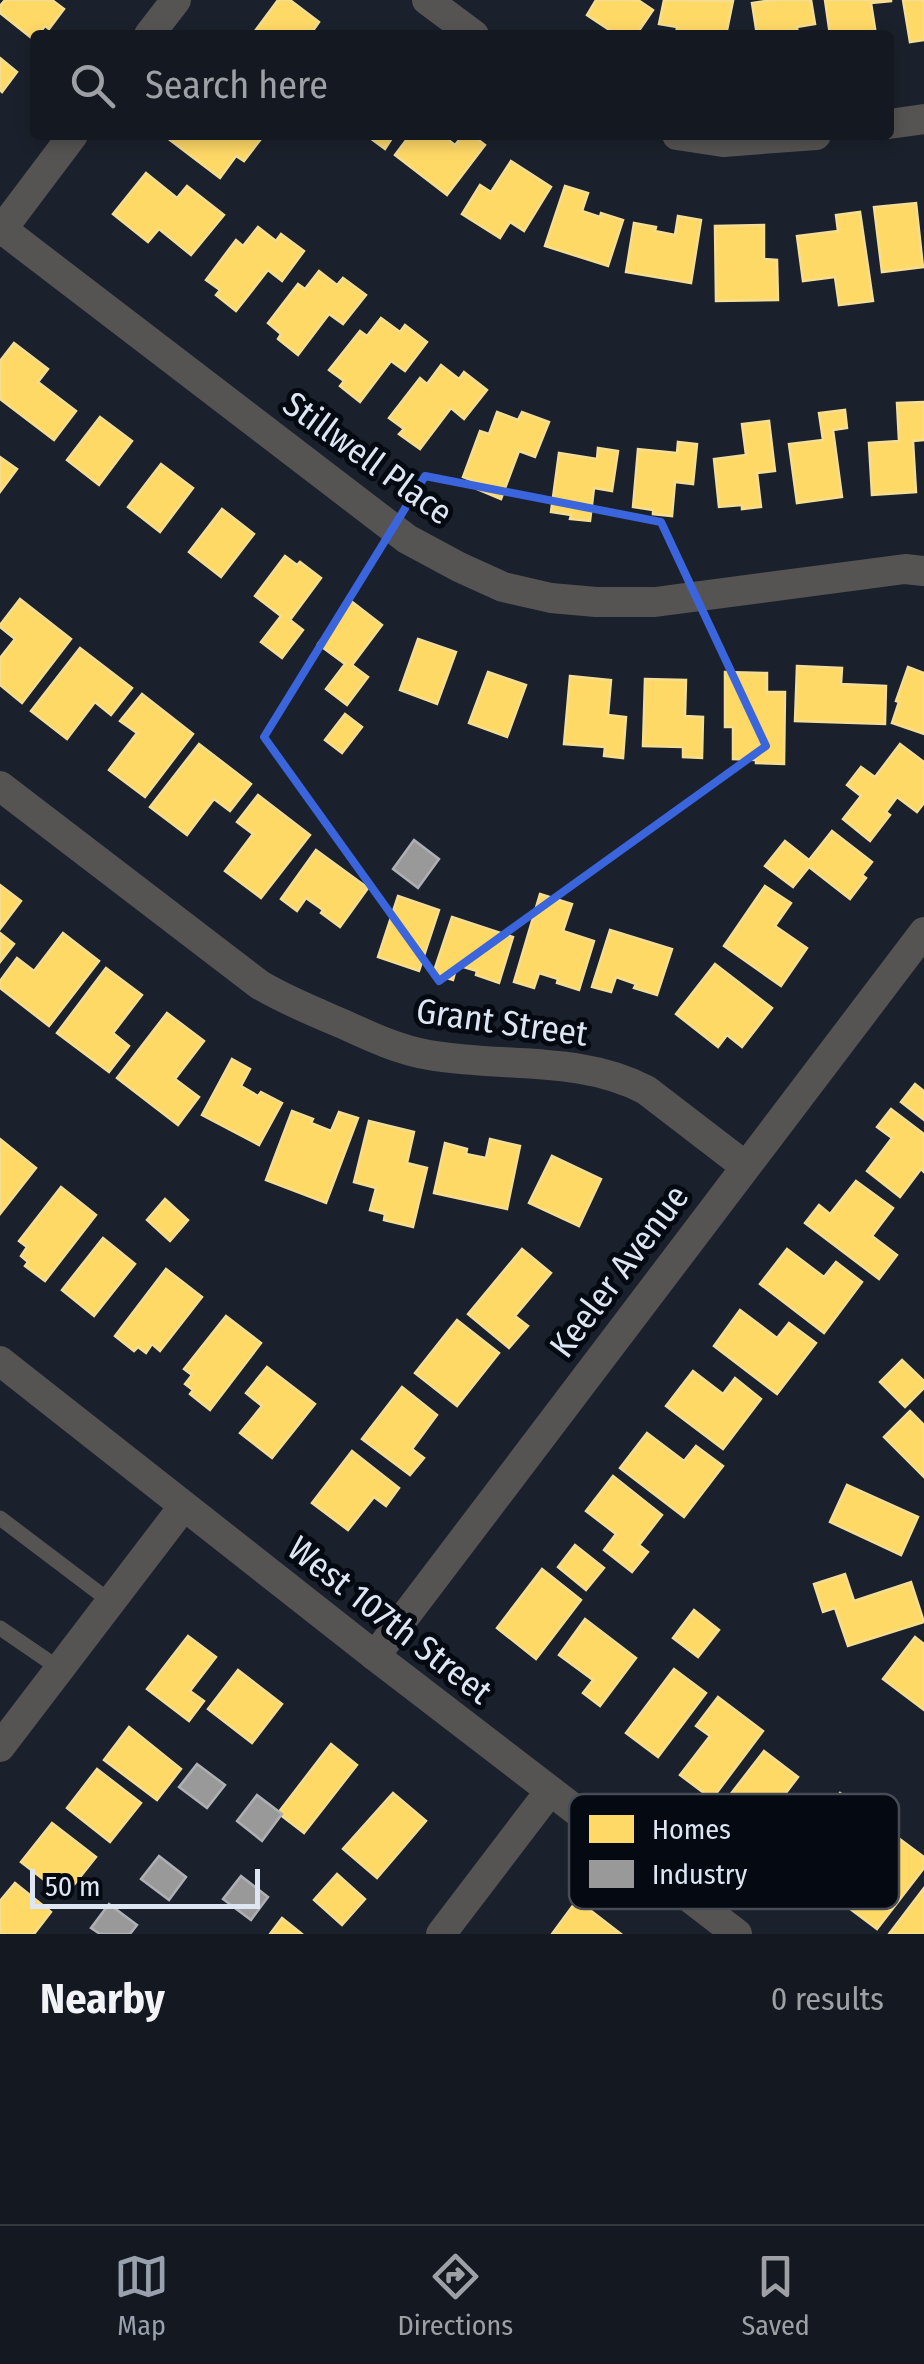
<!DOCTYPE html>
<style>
:root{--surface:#141921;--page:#1d222a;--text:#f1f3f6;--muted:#9da0a5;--line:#33383f;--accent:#9aa1ae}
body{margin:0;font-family:"Fira Sans Condensed",sans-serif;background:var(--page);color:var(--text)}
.scale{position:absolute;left:30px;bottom:25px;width:230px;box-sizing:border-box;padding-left:10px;border:5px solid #dee6f4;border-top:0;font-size:28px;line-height:35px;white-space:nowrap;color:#dee6f4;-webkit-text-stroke:8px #050912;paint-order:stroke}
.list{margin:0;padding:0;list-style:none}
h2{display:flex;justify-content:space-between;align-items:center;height:130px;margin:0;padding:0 40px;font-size:42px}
h2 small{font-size:32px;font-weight:400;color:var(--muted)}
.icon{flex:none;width:55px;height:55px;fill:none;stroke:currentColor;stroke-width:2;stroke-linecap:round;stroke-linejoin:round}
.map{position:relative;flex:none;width:924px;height:1934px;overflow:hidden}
.search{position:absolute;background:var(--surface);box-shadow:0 5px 15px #0003;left:30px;right:30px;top:30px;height:110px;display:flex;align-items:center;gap:25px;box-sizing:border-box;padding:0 35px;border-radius:10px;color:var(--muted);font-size:38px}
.sheet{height:290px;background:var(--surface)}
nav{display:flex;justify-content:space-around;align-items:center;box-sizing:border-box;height:140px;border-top:2px solid var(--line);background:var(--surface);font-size:28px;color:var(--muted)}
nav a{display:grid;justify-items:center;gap:5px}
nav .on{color:var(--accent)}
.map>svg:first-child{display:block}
.homes{fill:#ffd966;stroke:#f5dd91;stroke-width:2.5}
.industry{fill:#999;stroke:#aeb0b4;stroke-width:2.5}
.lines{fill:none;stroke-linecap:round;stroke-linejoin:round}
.lane{stroke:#565453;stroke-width:15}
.street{stroke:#565453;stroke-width:30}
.marked{fill:none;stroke:#3a65dc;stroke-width:8;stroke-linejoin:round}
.labels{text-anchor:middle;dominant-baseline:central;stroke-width:10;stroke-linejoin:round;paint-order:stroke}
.street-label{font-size:35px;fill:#dee6f4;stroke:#050912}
.key{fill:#050912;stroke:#464b56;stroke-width:2.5}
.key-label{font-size:28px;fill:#dee6f4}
</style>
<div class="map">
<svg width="924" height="1934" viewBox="0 0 924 1934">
<rect width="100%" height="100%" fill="#1b212c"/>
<g class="homes">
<path d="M5,0H52L64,9L49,29L45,26L38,35H35L34,40L0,13V6Z"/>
<path d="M278,0H290L319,22L310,35H252Z"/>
<path d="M596,0H638L653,10L636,35H617L587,15Z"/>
<path d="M664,0L733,1L726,35H676L677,27L659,24Z"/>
<path d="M773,0H811L815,24L797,27L798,35H757L752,3Z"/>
<path d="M825,0H891V1L871,3L876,35H830Z"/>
<path d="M903,0H924V40L910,42Z"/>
<path d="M0,58L17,72L2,92L0,90Z"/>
<path d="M174,135H264L244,161L236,156L220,178L170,140Z"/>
<path d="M366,135H394L385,149Z"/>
<path d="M410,135H442L455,145L463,135H472L485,145L447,195L395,155Z"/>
<path d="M511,161L551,187L524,231L510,222L500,238L462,214L480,185L491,192Z"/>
<path d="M146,173L177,198L187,186L224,215L191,255L159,229L148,242L113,214Z"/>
<path d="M565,186L588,193L582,211L600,217L601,213L623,220L608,266L545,246Z"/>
<path d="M916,203L923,267L882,272L874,207Z"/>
<path d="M860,212L873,301L839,305L835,277L803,281L797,236L838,231L836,215Z"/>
<path d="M678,216L701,220L691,283L626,272L634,223L656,227L655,231L675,235Z"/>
<path d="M764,225V259L777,260L778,300L716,301L715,226Z"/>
<path d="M258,227L276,241L281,234L304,251L282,281L268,270L236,311L216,295L220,290L206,280L236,240L243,246Z"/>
<path d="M319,271L337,285L343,278L366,295L343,324L329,314L298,355L278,339L281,334L268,323L298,284L305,289Z"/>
<path d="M381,318L400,332L405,325L427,342L405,371L391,361L360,402L340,386L344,381L329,370L360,331L367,336Z"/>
<path d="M14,343L48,369L38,382L76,411L54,440L0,399V361Z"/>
<path d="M441,365L459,379L464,372L487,390L464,419L451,408L420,449L399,434L404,429L389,418L420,378L427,384Z"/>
<path d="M924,402V440L913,441L916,492L872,495L869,443L899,441L897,403Z"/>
<path d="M845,410L847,428L833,430L842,497L797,503L789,444L823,440L819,413Z"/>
<path d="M497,412L518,420L522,412L549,422L535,457L519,451L501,499L477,489L479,483L463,477L480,431L489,434Z"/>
<path d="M100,417L132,441L99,485L67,460Z"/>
<path d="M769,421L775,471L757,473L761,507L742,509V505L719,507L714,459L746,455L742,424Z"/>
<path d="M678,442L697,444L693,484L675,482L672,516L653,514V510L633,507L638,449L677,453Z"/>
<path d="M598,448L618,451L612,491L594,488L590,521L570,519L571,515L551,512L559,453L597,459Z"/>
<path d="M0,457L17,469L0,492Z"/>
<path d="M161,464L193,488L160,532L128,507Z"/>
<path d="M222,509L254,534L221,577L189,552Z"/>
<path d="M285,556L297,565L300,562L321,578L290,620L303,630L282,658L261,642L281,616L255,596Z"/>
<path d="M20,599L71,639L22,703L0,685V658L15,639L0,627V625Z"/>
<path d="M351,601L382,625L352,665L368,677L347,705L326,689L345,664L318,644Z"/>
<path d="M418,639L456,652L437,704L400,690Z"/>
<path d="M80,648L132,688L111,715L95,702L67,739L31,711Z"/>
<path d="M797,666L842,668L841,684L886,686L885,724L795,721Z"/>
<path d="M908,667L924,673V734L892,723L899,702L896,701Z"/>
<path d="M488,672L526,685L507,737L469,723Z"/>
<path d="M725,672L767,673V692H785L784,764L756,763V760L733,759V727H725Z"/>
<path d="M570,676L611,680L608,715L626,717L623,758L604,756L605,747L564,744Z"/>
<path d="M645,679L686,680L685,716L703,717L702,758L683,757V747L643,746Z"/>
<path d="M142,694L193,734L145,797L109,770L137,733L120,721Z"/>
<path d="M345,714L362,727L342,753L325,740Z"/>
<path d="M199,744L251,784L230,811L214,799L187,835L150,807Z"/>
<path d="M900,744L924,762V803L917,812L897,797L886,812L890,815L870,841L843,819L861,796L847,785L861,767L875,777Z"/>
<path d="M258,795L310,835L261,898L225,871L253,834L237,822Z"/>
<path d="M832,831L872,862L862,875L866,878L850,899L809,867L793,887L765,866L785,841L809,860Z"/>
<path d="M316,850L368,888L340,927L321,913L323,910L306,898L297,911L281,899Z"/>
<path d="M0,885L21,901L0,929Z"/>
<path d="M765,886L791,903L775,926L807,948L781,986L724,946Z"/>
<path d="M540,894L572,904L563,931L594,941L579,990L557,983L558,979L539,973L534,988L514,982Z"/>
<path d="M398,896L439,910L419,971L378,957Z"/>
<path d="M452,917L513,937L499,983L476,975L477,971L457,965L453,980L433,974Z"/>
<path d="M610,930L672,949L657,995L634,988L636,984L616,977L611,992L592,987Z"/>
<path d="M0,933L14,944L0,962Z"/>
<path d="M63,933L99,961L49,1026L0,988V981L17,958L34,971Z"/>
<path d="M715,964L772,1008L742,1047L727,1035L718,1047L676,1014Z"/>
<path d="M106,968L142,995L113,1033L129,1046L109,1072L57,1033Z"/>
<path d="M167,1013L204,1041L175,1079L199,1097L178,1125L117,1078Z"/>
<path d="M232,1059L250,1069L241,1086L258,1096L261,1092L282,1103L259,1145L202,1115Z"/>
<path d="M915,1084L924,1091V1120L901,1102Z"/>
<path d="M891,1109L924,1134V1172L921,1169L900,1197L867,1171L892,1138L877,1127Z"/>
<path d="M292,1111L313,1119L311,1123L331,1131L339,1112L358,1118L326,1203L266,1180Z"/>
<path d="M369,1121L414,1132L407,1163L427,1168L413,1227L384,1220L385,1214L370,1210L376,1188L354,1182Z"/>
<path d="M0,1139L36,1168L0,1214Z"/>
<path d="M490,1139L520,1146L507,1209L434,1193L445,1143L467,1149L466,1154L486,1158Z"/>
<path d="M552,1156L601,1179L579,1226L529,1203Z"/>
<path d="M856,1181L893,1208L872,1236L897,1255L879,1279L805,1223L819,1205L830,1214Z"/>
<path d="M61,1187L96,1215L45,1281L25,1266L28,1262L21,1256L27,1247L19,1241Z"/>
<path d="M165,1199L188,1220L170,1241L147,1220Z"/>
<path d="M103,1238L135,1264L94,1316L62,1290Z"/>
<path d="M522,1249L551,1273L515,1316L528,1326L509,1348L468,1314Z"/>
<path d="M787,1249L824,1277L836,1262L862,1282L824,1333L760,1284Z"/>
<path d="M166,1269L202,1297L160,1351L152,1344L146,1353L138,1347L134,1351L115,1336Z"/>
<path d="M740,1310L777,1338L789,1323L816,1343L777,1394L714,1346Z"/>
<path d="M226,1316L261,1343L210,1410L190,1394L193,1390L185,1384L192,1375L184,1369Z"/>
<path d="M457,1320L499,1353L457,1406L415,1373Z"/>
<path d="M902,1360L924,1381V1388L905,1407L880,1382Z"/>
<path d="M267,1367L315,1404L272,1458L240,1433L262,1406L246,1393Z"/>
<path d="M693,1371L723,1394L735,1378L761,1399L723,1449L666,1406Z"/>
<path d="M402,1387L437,1415L412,1449L424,1458L410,1475L362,1439Z"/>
<path d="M910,1411L924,1425V1477L884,1437Z"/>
<path d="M647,1433L684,1461L696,1446L723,1466L684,1517L620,1468Z"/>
<path d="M352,1451L399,1488L386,1506L374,1497L348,1530L312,1503Z"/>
<path d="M613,1476L662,1515L639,1545L648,1552L632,1572L604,1550L616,1534L586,1511Z"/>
<path d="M847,1485L918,1517L901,1555L830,1522Z"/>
<path d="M575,1545L604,1568L586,1590L558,1567Z"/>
<path d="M542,1569L581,1600L536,1659L497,1628Z"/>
<path d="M845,1574L854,1601L911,1582L924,1622L848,1646L835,1608L823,1612L814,1584Z"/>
<path d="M694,1610L719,1630L698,1657L673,1638Z"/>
<path d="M585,1619L636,1658L600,1706L583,1693L593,1680L559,1655Z"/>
<path d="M188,1636L216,1657L190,1691L204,1701L189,1721L147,1689Z"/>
<path d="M915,1637L924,1644V1710L883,1679Z"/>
<path d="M674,1669L706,1693L658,1757L626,1733Z"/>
<path d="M238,1670L282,1704L252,1743L208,1709Z"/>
<path d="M718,1697L763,1731L712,1799L680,1775L710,1736L696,1726Z"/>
<path d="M129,1727L181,1769L157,1800L104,1760Z"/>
<path d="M331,1744L357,1765L304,1833L278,1813Z"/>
<path d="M764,1751L798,1777L757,1831L723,1804Z"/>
<path d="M97,1769L141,1803L110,1842L67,1808Z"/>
<path d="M393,1793L426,1821L377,1878L343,1849Z"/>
<path d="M840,1793L872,1817L820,1885L788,1861Z"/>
<path d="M52,1823L96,1857L65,1896L21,1862Z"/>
<path d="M897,1837L924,1857V1868L877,1929L845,1905Z"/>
<path d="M337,1874L365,1899L342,1925L314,1900Z"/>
<path d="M15,1883L51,1912L34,1934H0V1901Z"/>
<path d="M924,1888V1934H889Z"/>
<path d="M577,1900L621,1934H552Z"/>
<path d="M282,1918L302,1934H270Z"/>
</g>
<g class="industry">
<path d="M414,840L439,859L418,888L393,869Z"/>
<path d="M197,1764L225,1785L207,1808L179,1787Z"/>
<path d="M257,1795L282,1814L262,1841L237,1821Z"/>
<path d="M159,1856L186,1877L169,1900L141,1879Z"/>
<path d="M241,1876L268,1897L251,1920L223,1899Z"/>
<path d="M109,1904L137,1925L130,1934H100L91,1928Z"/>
</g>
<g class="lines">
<g class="lane">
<path d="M0,1518L111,1602"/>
<path d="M0,1628L60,1669"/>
</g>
<g class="street">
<path d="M427,0L474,35"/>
<path d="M149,35L176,0"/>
<path d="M889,124L924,119"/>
<path d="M677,135L723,142L816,135"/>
<path d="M2,229L407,539L459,567L503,587L551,598L596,602H655L905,569L924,571"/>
<path d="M0,232L73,135"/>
<path d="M0,786L260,985C287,1001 315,1012 343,1024C371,1037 399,1050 429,1055C502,1068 579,1055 646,1090L745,1166"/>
<path d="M0,1361L375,1656L737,1934"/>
<path d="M375,1656L924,932"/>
<path d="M0,1747L183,1507"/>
<path d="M441,1934L550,1791"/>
</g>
</g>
<path class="marked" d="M425,476L661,522L766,746L439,981L264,737Z"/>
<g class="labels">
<g class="street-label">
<text transform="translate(368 458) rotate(36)">Stillwell Place</text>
<text transform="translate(502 1022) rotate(8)">Grant Street</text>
<text transform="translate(619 1271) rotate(-53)">Keeler Avenue</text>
<text transform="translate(390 1620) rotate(38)">West 107th Street</text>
</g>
</g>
<rect x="569" y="1794" width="330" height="115" rx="15" class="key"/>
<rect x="589" y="1815" width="45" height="28" fill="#ffd966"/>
<rect x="589" y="1860" width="45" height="28" fill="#999"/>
<g class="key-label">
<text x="652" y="1839">Homes</text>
<text x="652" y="1884">Industry</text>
</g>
</svg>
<div class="scale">50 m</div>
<div class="search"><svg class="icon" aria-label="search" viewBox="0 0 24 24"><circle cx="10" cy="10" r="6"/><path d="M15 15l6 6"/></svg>Search here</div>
</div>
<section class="sheet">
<h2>Nearby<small>0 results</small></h2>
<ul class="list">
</ul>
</section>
<nav>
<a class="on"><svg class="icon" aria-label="map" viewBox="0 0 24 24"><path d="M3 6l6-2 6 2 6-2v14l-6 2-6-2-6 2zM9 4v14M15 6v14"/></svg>Map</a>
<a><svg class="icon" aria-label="directions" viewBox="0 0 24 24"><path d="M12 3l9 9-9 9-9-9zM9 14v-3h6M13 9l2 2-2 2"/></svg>Directions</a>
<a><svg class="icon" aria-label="saved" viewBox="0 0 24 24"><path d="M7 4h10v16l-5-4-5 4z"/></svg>Saved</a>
</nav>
